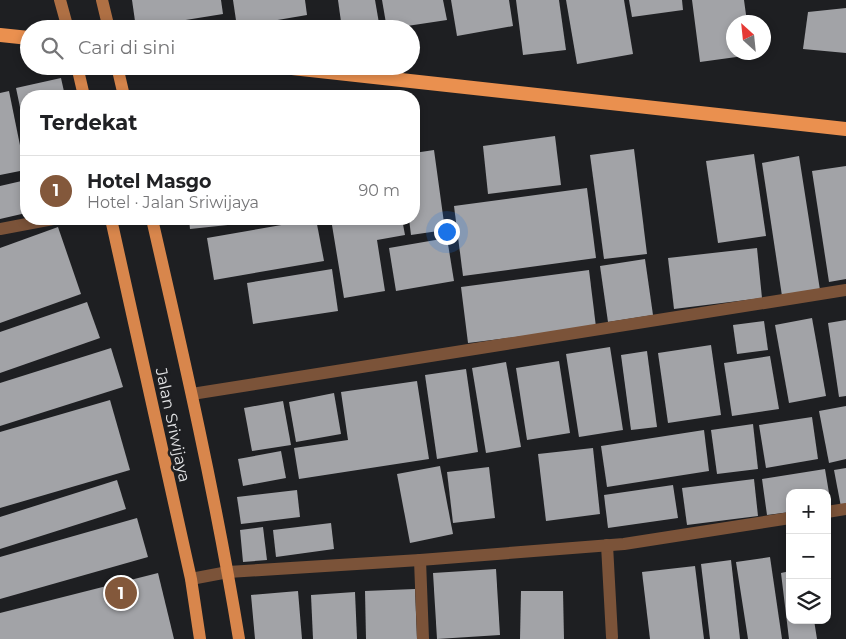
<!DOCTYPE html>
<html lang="id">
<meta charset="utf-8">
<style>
:root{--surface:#fff;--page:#f2f2f2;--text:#202124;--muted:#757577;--line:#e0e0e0;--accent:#83583b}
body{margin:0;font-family:Montserrat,sans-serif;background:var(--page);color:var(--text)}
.controls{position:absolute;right:15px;bottom:15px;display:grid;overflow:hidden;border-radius:10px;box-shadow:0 2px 8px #0003}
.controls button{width:45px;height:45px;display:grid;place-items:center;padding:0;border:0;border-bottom:1px solid var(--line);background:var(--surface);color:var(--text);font:25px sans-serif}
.compass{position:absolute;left:726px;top:15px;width:45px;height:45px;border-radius:50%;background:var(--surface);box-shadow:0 2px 8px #0003;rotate:333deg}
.you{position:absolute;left:446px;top:231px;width:18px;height:18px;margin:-12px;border:4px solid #fff;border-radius:50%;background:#1a73e8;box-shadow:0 0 0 8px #1a73e833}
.badge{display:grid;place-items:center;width:32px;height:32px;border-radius:50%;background:var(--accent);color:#fff;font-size:16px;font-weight:700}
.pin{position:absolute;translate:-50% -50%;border:2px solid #fff;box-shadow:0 1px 5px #0006}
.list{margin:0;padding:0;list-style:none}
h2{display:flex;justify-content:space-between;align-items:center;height:65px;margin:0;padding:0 20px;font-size:21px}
h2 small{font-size:16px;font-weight:400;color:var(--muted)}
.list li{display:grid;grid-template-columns:32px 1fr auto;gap:15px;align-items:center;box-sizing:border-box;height:70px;padding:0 20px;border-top:1px solid var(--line)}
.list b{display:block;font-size:19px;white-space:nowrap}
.list p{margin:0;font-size:16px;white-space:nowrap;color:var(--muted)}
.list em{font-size:16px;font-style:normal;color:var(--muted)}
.icon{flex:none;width:28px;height:28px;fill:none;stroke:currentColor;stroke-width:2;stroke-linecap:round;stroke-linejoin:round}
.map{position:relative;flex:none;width:846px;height:639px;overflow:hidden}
.search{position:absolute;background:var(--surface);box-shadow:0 2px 8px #0003;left:20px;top:20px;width:400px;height:55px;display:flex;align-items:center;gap:12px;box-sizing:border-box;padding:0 18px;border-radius:28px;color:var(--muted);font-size:19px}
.panel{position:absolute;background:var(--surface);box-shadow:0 2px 8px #0003;left:20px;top:90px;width:400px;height:135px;border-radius:20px}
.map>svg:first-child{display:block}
.building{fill:#a2a3a7}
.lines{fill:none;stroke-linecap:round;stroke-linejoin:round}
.minor{stroke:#7b5339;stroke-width:12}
.secondary{stroke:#af7044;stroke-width:12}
.primary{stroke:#d8864c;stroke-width:12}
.trunk{stroke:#ea904f;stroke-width:14}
.labels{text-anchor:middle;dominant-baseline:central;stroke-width:5;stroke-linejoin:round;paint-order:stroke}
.street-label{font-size:16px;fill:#e3e4e6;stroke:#1e1f22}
</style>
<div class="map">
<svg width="846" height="639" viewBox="0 0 846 639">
<rect width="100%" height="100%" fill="#1e1f22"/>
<g class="building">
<path d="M132,0H221L223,14L136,28Z"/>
<path d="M233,0H305L307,15L237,27Z"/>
<path d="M338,0H375L380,29H342Z"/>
<path d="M382,0H443L447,20L387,29Z"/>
<path d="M451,0H509L513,26L457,36Z"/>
<path d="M516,0H559L566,50L523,55Z"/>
<path d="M566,0H624L633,54L577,64Z"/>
<path d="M629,0H682L683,10L632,17Z"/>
<path d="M692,0H744L747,22H734V52H751V55L700,62Z"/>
<path d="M846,8V53L803,49L808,12Z"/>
<path d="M61,78L65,96H26L25,131L16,88Z"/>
<path d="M9,91L25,170L0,175V93Z"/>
<path d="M555,136L561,185L488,194L483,146Z"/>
<path d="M634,149L647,254L604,259L590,155Z"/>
<path d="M434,150L445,230L411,235L409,219H414V153Z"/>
<path d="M754,154L766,236L718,243L706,161Z"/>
<path d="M799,156L820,290L782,296L762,163Z"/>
<path d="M846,166V279L829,282L812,171Z"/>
<path d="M26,180V213L0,219V186Z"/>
<path d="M587,188L596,258L463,276L454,206Z"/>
<path d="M189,219H266V221L190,229Z"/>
<path d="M316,219L324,261L214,280L207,238Z"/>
<path d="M331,219H402L405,235L377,240L385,291L344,298Z"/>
<path d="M58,227L81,294L0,323V248Z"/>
<path d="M447,238L454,281L396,291L389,248Z"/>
<path d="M757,248L762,298L674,309L668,258Z"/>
<path d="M645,259L653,315L608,322L600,266Z"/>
<path d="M332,269L338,311L253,324L247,283Z"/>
<path d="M589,270L596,327L468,343L461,287Z"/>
<path d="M87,302L100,338L0,373V332Z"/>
<path d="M812,318L826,396L789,403L775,325Z"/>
<path d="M846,320V396L839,397L828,323Z"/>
<path d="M764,321L768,350L737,354L733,325Z"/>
<path d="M711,345L721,415L668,423L658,353Z"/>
<path d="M610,347L623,430L579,437L566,354Z"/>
<path d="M111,348L123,387L0,426V383Z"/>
<path d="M647,351L657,427L631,430L621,355Z"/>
<path d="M770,356L779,409L732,416L724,363Z"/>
<path d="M559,361L570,433L527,440L516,368Z"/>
<path d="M506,362L521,447L486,453L472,368Z"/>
<path d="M466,369L478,452L437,459L425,375Z"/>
<path d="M417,381L429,459L299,479L294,448L348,440L341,392Z"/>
<path d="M334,393L341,434L296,442L289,402Z"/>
<path d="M110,400L130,470L0,508V432Z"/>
<path d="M283,401L291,445L252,451L244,408Z"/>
<path d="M846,406V459L829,463L819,411Z"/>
<path d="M812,417L818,459L766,468L759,425Z"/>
<path d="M753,424L758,469L717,474L711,430Z"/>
<path d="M704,430L709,471L607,487L601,446Z"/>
<path d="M593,448L600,514L546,521L538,454Z"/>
<path d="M281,451L286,478L243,486L238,459Z"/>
<path d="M440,466L453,534L410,543L397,474Z"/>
<path d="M489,467L495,518L453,523L447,472Z"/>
<path d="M846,468V506L841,507L834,470Z"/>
<path d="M825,469L831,505H827V493H790V512L767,515L762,479Z"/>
<path d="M754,479L758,516L687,525L682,488Z"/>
<path d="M117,480L126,509L0,549V517Z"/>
<path d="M673,485L678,518L608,528L604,495Z"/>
<path d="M297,490L300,517L241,524L237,497Z"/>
<path d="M137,518L148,557L0,599V557Z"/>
<path d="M331,523L334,549L276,557L273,530Z"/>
<path d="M263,527L267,560L243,562L240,530Z"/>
<path d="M770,557L782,639H748L736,562Z"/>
<path d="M731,560L740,639H710L701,564Z"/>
<path d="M695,566L704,639H650L642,572Z"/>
<path d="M496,569L500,635L437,639L433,573Z"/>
<path d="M790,571V620H814L817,639H789L781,573Z"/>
<path d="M158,573L174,639H0V613Z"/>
<path d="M415,589L417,639H366L365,591Z"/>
<path d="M298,591L302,639H255L251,595Z"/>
<path d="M521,591H563L564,639H520Z"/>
<path d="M355,592L357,639H313L311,595Z"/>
</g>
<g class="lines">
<g class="minor">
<path d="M0,229L53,219"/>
<path d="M192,394L846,290"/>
<path d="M827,512L846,509"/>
<path d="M607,545L612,637"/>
<path d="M420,560L423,639"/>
<path d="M191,579L228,572L420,560L624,544L790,518"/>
</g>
<g class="secondary">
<path d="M60,0L68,29"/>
<path d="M102,0L109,29"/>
</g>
<g class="primary">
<path d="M77,66L84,96"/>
<path d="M117,66L124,96"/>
<path d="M111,219L191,579L200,639"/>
<path d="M152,219C184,358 216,498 239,639"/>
</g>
<g class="trunk">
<path d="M0,35L29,38"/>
<path d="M274,66L846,129"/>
</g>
</g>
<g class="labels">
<g class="street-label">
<text transform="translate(173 425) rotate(78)">Jalan Sriwijaya</text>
</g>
</g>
</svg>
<div class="controls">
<button>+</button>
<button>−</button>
<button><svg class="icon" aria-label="layers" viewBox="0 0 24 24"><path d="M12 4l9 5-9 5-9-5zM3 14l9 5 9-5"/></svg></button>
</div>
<svg class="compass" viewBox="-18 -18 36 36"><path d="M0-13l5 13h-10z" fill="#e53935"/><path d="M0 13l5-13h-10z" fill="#757577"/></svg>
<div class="you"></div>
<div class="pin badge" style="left:121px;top:593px">1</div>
<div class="search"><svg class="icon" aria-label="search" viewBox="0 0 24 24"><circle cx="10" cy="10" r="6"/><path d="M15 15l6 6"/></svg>Cari di sini</div>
<section class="panel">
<h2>Terdekat<small></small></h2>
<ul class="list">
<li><span class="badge">1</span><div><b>Hotel Masgo</b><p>Hotel · Jalan Sriwijaya</p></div><em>90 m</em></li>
</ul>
</section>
</div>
